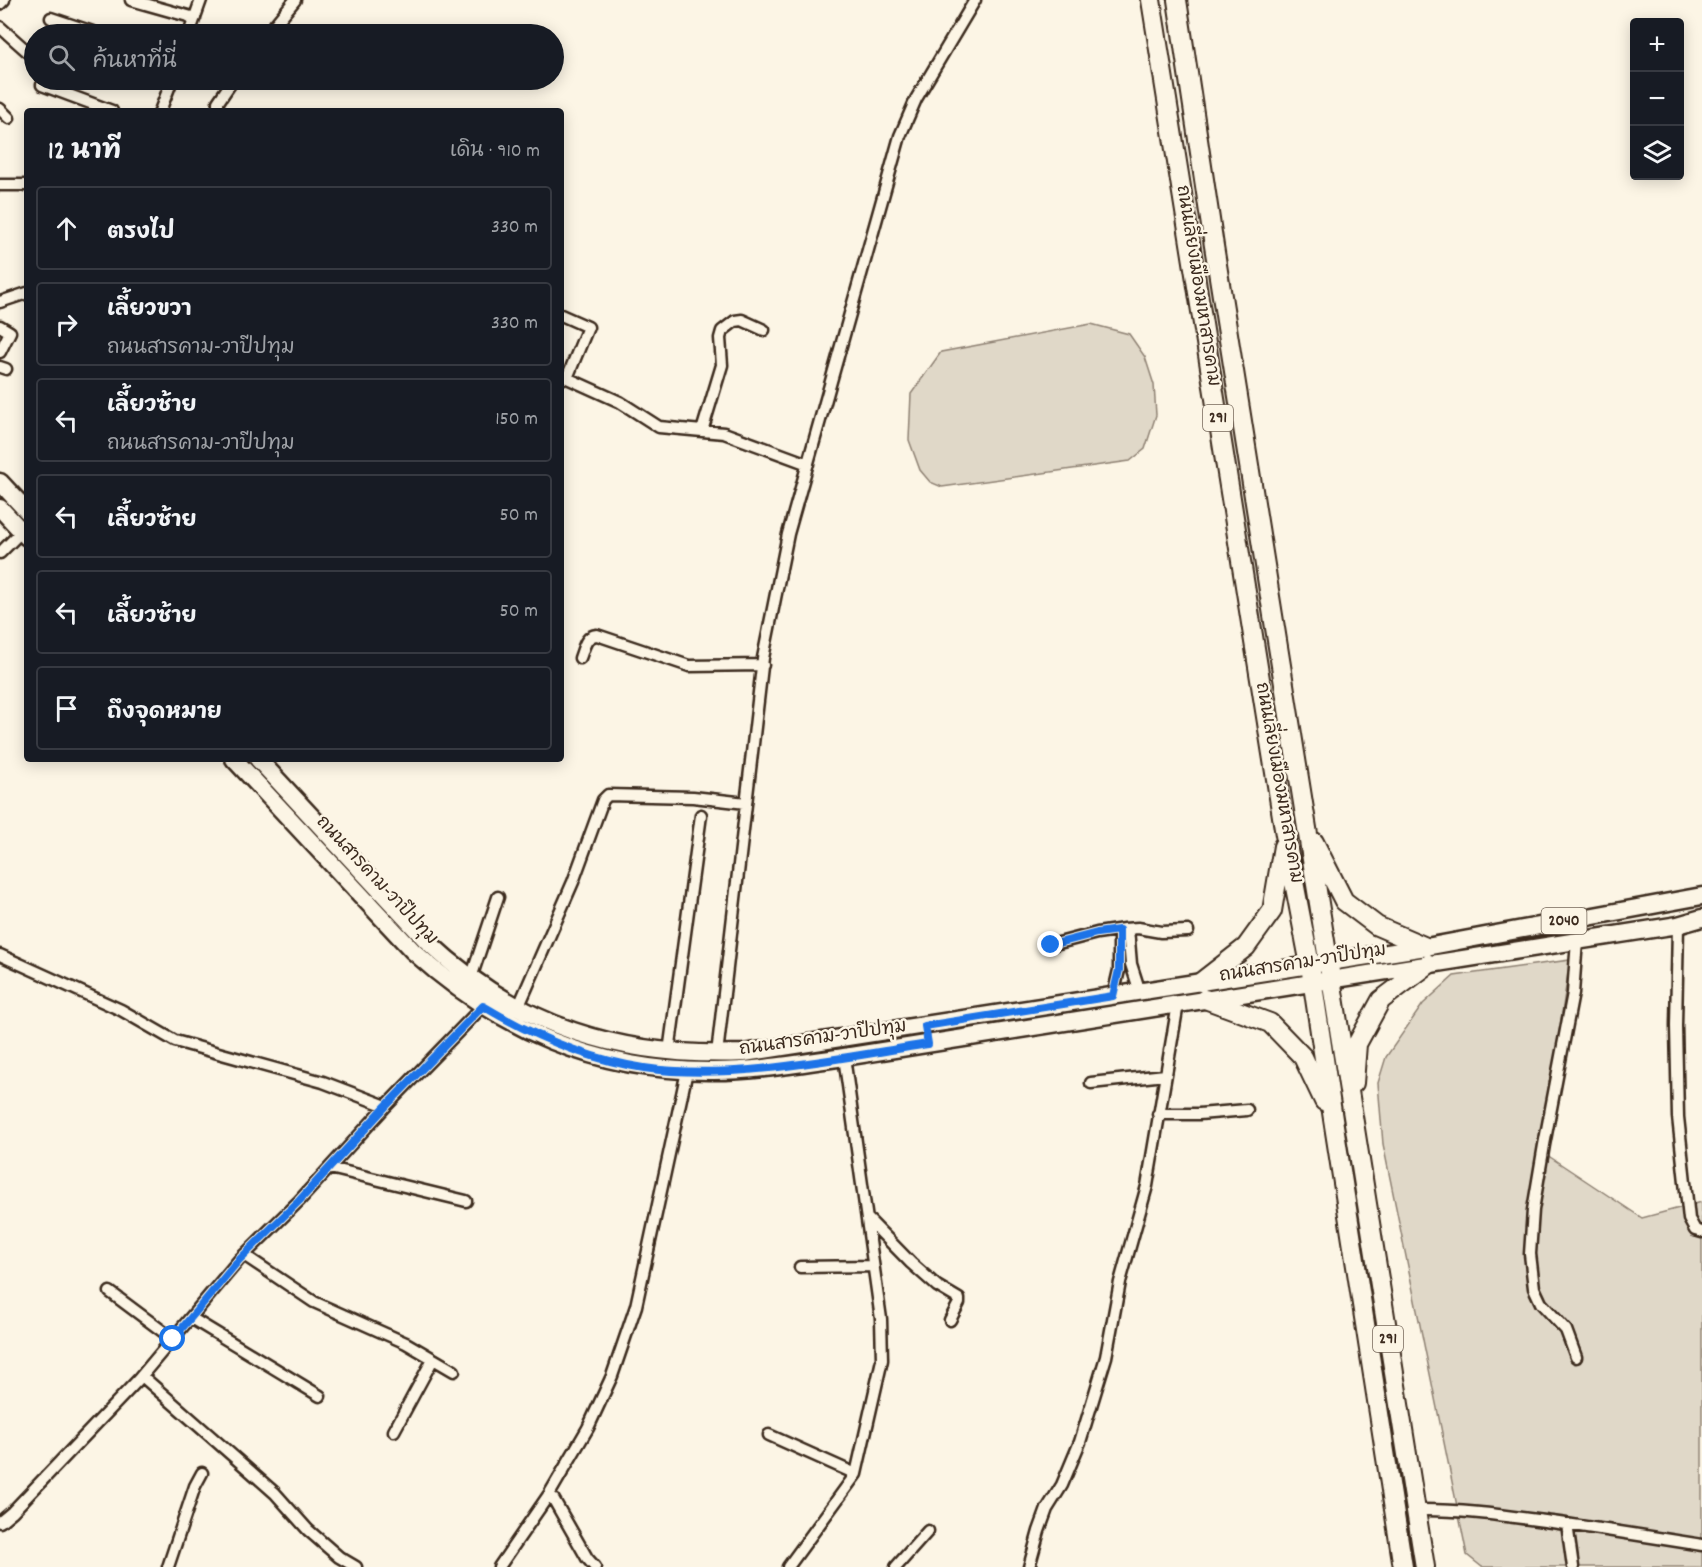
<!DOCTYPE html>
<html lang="th">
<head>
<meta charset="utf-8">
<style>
	body { margin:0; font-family:Dekko,"Playpen Sans Thai",sans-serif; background:#242831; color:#f1f3f6 }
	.controls { position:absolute; right:18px; top:18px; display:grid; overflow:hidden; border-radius:6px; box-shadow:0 3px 15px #0003 }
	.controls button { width:54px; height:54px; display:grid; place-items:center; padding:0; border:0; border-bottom:2px solid #363941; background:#171b24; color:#f1f3f6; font:30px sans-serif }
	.stop { position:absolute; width:18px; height:18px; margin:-14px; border:4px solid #1a73e8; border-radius:50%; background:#fff }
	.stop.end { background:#1a73e8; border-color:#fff; box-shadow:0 2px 6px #0008 }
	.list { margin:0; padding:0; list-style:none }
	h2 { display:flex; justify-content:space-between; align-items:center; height:78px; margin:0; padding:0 24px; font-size:26px }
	h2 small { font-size:20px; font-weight:400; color:#9ea1a6 }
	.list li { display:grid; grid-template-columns:39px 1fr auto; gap:18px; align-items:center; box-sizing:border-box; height:84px; margin:0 12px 12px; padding:0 12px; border:2px solid #363941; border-radius:6px }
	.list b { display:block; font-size:22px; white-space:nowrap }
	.list p { margin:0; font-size:20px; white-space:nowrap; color:#9ea1a6 }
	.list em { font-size:20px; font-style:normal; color:#9ea1a6 }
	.icon { flex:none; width:33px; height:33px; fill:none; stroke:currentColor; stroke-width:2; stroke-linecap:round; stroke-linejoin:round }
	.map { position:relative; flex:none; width:1702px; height:1567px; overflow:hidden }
	.search { position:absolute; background:#171b24; box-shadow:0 3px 15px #0003; left:24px; top:24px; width:540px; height:66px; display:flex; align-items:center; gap:15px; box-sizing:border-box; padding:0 21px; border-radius:33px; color:#9ea1a6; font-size:22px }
	.panel { position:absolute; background:#171b24; box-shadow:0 3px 15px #0003; left:24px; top:108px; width:540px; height:654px; border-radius:6px }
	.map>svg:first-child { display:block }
	.green { fill:#e0d8c8; stroke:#8e8173; stroke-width:1.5 }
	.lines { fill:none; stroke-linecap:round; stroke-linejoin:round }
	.street-casing { stroke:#3b2a1e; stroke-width:15 }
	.primary-casing { stroke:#3b2a1e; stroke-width:21 }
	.highway-casing { stroke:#3b2a1e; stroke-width:22 }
	.street { stroke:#fcf5e5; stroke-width:10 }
	.primary { stroke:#fcf5e5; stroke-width:16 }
	.highway { stroke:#fcf5e5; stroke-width:18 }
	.route { stroke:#1a73e8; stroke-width:8 }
	.labels { text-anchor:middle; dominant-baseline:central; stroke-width:5; stroke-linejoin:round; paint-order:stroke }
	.shield { fill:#fcf5e5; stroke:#75675a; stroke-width:1.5 }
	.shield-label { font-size:16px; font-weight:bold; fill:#3b2a1e }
	.street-label { font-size:18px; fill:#3b2a1e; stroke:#fcf5e5 }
</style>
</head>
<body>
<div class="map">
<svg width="1702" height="1567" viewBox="0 0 1702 1567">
	<rect width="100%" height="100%" fill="#fcf5e5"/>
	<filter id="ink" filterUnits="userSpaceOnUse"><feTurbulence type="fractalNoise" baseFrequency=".0167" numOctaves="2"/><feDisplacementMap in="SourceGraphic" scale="12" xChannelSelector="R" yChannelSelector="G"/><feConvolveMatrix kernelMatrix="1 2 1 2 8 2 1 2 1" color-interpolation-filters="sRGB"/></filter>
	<g filter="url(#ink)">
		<path class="green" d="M1091,324l38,10 16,23 9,28 2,30 -11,34 -15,12 -188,26 -12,-5 -10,-12 -11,-30 2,-46 30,-42z
			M1570,960l-29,191 101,67 60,-16v365h-220l-15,-12 -84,-411 -5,-61 8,-26 37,-53 31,-28z"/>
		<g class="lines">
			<g class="street-casing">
				<path id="street" d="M131,0l64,18
					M0,4l4,-4
					M51,18l48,16
					M0,27l28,25
					M189,34l12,-34
					M267,34l28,-34
					M42,85l70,26
					M0,109l9,9
					M160,111l12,-31
					M218,111v-9l15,-22
					M0,185h27
					M0,302l27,-9
					M561,315l27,12 -21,51 53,24 39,25 65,6 84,31
					M0,326l10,6 -10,20
					M0,367l6,2
					M702,431l20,-66 -2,-27 2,-7 13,-10 7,-1 22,10
					M0,553l22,-22
					M580,658c4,-10 5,-22 17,-23l92,31 74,-1
					M1678,925l-2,101 2,91 11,102 6,11 7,2
					M1128,929l3,35 9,28
					M1051,945l46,-12 27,-4 14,-1 23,4 27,-1
					M0,955l121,55 54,31 148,41 63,24
					M471,978l27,-81
					M1113,996l6,-26v-40
					M518,1008l55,-126 30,-82 5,-5 85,2 53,6
					M669,1052l32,-237
					M717,1054l46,-396 25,-124 112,-398 16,-37 59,-99
					M1091,1083l74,-8
					M1158,1114h41l48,-4
					M330,1168l136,33
					M868,1219l43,44 26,23 22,13v4l-9,17
					M244,1255l70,47 92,41 48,28
					M800,1267l73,-1
					M110,1292l63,47
					M191,1318l129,78
					M1576,1357l-10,-27 -25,-27 -7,-15 -4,-34 3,-44 11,-65 29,-152 4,-52
					M142,1376l133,117 33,37 31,27 17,10
					M394,1431l39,-72
					M769,1435l87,39
					M550,1493l37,65 8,9
					M1415,1510c46,-1 92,6 137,12 50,7 100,15 150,23
					M0,1522l12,-10 126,-132 101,-120 60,-59 87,-95 97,-100
					M1567,1524l6,43
					M168,1567l27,-81 7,-13
					M499,1567l51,-74 38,-65 24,-52 24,-70 51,-235
					M788,1567l68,-93 26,-114 -1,-41 -37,-262
					M896,1567l32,-36
					M1029,1567l10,-36 8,-22 15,-24 18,-43 26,-85 14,-75 27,-96 31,-182"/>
			</g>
			<g class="primary-casing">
				<path id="primary" d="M0,482l27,29
					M0,508l27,29
					M234,759l179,192c86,78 183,121 300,120 44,0 88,-8 131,-14l834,-132 24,-7
					M258,759l169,182c91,86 194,117 317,112l682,-106 276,-51"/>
			</g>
			<g class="highway-casing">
				<path id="highway" d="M1151,0l134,835 25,130 23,154 70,448
					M1177,0l37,246 211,1321
					M1314,842l30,59 33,25 49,21
					M1201,982l45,-35 26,-36 11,-65
					M1205,999l65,24 33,34 21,44
					M1354,1083l3,-39 24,-44 48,-36"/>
			</g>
			<use href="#street" class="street"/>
			<use href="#primary" class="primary"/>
			<use href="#highway" class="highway"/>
		</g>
	</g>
	<g class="lines" filter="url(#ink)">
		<path class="route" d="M173,1339l66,-79 60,-59 87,-95 97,-100c50,30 103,53 161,62 89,13 195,-10 284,-24l-3,-18 188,-30 6,-26v-40l-22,3 -46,12"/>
	</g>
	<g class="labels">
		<g class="shield">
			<rect x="1203" y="405" width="30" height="26" rx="4.5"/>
			<rect x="1541.5" y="908" width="45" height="26" rx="4.5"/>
			<rect x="1373" y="1326" width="30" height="26" rx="4.5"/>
		</g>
		<g class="shield-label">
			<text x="1218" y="418">291</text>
			<text x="1564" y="921">2040</text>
			<text x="1388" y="1339">291</text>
		</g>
		<g class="street-label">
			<text transform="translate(1197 286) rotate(81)">ถนนเลี่ยงเมืองมหาสารคาม</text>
			<text transform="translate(1278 783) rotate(80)">ถนนเลี่ยงเมืองมหาสารคาม</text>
			<text transform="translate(376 881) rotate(47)">ถนนสารคาม-วาปีปทุม</text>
			<text transform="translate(1303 964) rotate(-9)">ถนนสารคาม-วาปีปทุม</text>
			<text transform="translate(823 1039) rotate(-8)">ถนนสารคาม-วาปีปทุม</text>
		</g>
	</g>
</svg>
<div class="controls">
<button>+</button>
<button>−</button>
<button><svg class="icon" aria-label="layers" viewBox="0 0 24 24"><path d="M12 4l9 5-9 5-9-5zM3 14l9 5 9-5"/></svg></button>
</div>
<div class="stop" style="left:173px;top:1339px"></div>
<div class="stop end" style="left:1051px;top:945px"></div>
<div class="search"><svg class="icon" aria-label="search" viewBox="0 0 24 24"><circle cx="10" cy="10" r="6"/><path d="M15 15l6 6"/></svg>ค้นหาที่นี่</div>
<section class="panel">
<h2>12 นาที<small>เดิน · 910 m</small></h2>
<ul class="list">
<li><svg class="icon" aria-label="ahead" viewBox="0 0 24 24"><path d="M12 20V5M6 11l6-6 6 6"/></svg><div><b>ตรงไป</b></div><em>330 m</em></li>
<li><svg class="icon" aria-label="right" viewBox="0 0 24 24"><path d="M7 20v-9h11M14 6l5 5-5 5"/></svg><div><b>เลี้ยวขวา</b><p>ถนนสารคาม-วาปีปทุม</p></div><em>330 m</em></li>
<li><svg class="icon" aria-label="left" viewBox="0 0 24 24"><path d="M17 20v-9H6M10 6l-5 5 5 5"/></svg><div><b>เลี้ยวซ้าย</b><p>ถนนสารคาม-วาปีปทุม</p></div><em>150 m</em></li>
<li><svg class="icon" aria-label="left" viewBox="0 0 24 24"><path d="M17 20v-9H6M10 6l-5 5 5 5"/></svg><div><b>เลี้ยวซ้าย</b></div><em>50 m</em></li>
<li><svg class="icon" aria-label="left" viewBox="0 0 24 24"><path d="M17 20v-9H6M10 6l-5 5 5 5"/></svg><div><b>เลี้ยวซ้าย</b></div><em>50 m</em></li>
<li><svg class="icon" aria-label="arrive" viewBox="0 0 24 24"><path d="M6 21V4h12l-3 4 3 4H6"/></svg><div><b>ถึงจุดหมาย</b></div></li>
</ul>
</section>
</div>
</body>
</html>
